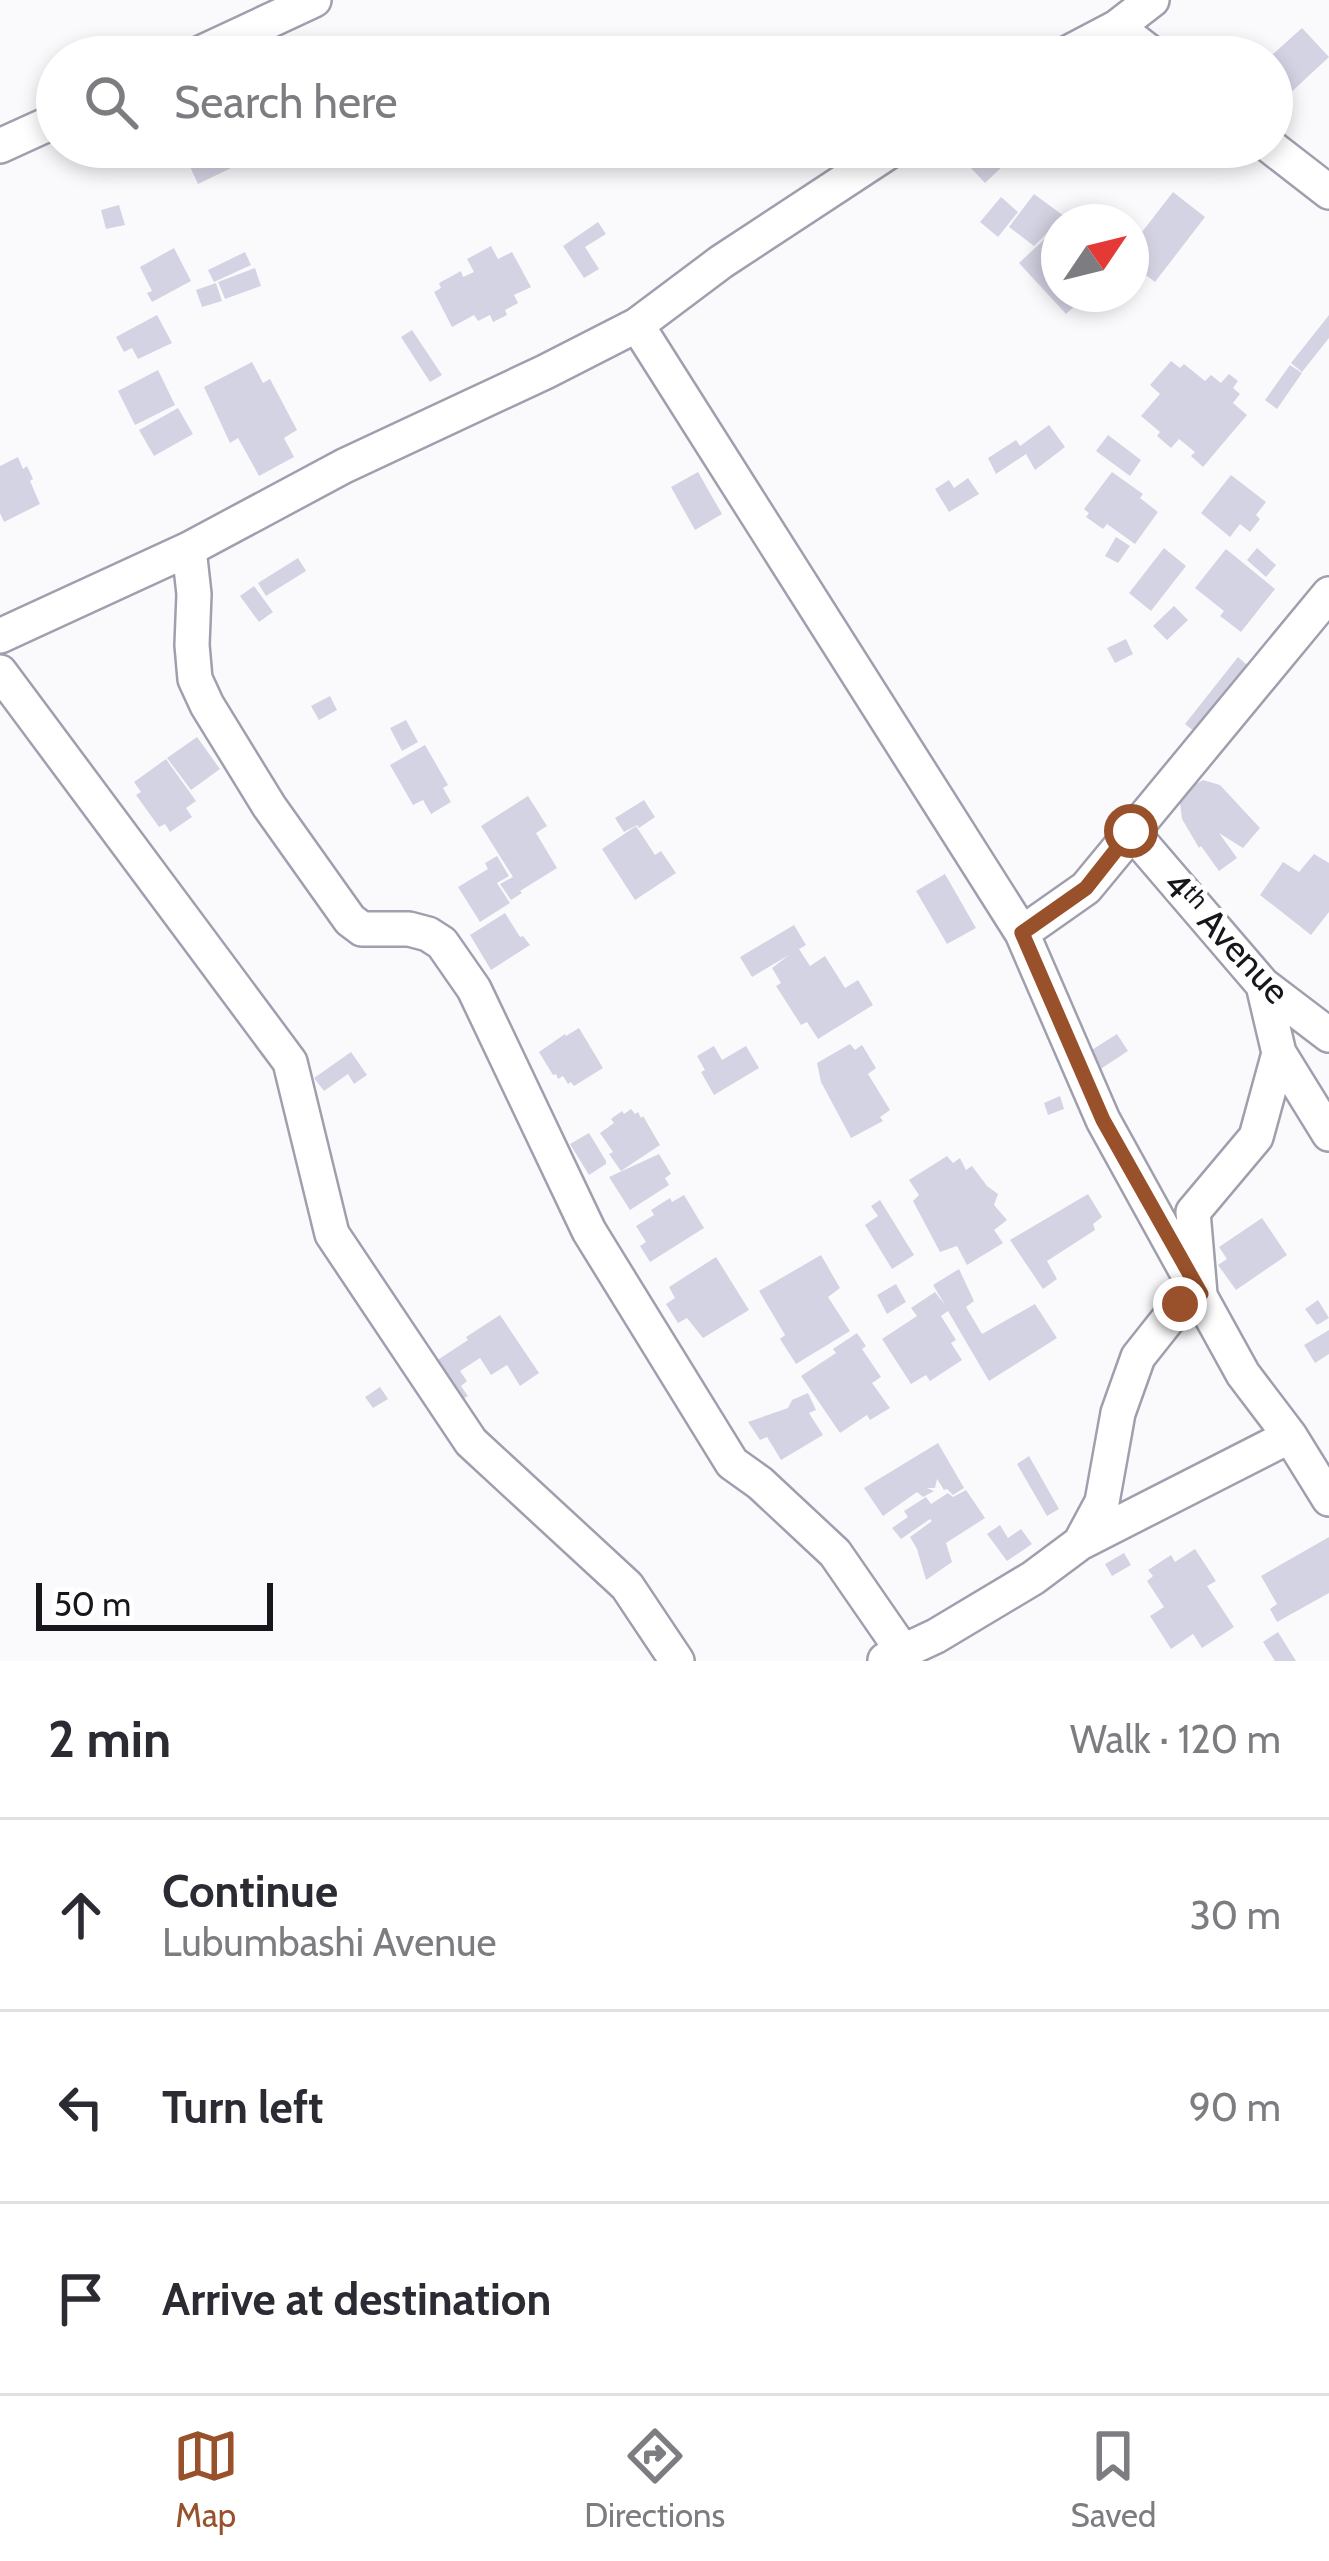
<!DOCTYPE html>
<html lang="en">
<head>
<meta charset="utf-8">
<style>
	body { margin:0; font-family:Cabin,sans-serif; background:#f7f7f7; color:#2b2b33 }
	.compass { position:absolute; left:1041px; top:204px; width:108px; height:108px; border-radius:50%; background:#fff; box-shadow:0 6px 18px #0003; rotate:55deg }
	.scale { position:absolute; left:36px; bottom:30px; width:237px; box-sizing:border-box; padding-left:12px; border:6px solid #16161b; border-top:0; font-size:33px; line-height:42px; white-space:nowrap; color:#16161b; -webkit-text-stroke:9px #fff; paint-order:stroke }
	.stop { position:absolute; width:36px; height:36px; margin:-27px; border:9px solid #98512a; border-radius:50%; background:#fff }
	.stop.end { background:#98512a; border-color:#fff; box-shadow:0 3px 12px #0008 }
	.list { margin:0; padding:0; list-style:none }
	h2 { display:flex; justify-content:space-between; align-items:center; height:156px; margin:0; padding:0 48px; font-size:51px }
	h2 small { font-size:39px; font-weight:400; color:#7c7c81 }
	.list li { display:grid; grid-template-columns:78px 1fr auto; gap:36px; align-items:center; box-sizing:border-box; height:192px; padding:0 48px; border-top:3px solid #e1e1e2 }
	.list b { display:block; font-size:45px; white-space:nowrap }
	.list p { margin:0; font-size:39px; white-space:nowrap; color:#7c7c81 }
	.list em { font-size:39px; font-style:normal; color:#7c7c81 }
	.icon { flex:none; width:66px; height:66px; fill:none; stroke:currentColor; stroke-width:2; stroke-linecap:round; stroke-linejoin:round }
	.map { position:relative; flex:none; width:1329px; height:1661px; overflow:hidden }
	.search { position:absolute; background:#fff; box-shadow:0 6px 18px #0003; left:36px; right:36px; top:36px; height:132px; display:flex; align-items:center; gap:30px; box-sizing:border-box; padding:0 42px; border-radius:66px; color:#7c7c81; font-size:45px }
	.sheet { height:732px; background:#fff }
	nav { display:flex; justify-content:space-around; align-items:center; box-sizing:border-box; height:168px; border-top:3px solid #e1e1e2; background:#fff; font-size:33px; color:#7c7c81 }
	nav a { display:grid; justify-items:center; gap:6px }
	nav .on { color:#98512a }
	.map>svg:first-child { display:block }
	.building { fill:#d4d3e3 }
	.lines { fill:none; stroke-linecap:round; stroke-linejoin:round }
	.street-casing { stroke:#9f9fae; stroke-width:38 }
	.street { stroke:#fff; stroke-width:33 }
	.route { stroke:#98512a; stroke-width:15 }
	.labels { text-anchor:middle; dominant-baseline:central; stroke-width:9; stroke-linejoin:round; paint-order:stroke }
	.street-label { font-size:36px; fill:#16161b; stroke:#fff }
</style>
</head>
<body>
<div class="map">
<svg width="1329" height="1661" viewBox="0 0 1329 1661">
	<rect width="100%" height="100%" fill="#fafafd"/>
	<path class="building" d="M1302,28l27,29 -57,53v-55z
		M208,147h41l5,10 -56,27 -12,-26z
		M985,147h3l17,17 -20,19 -18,-19z
		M1173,192l32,25 -50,65 -24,-18v-27l4,4z
		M1034,194l38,28h-13v72h28l-21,20 -47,-51 32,-30 -2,-2 -15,15 -25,-19z
		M1001,197l17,15 -20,25 -18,-15z
		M119,205l6,20 -19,4 -5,-19z
		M598,222l8,12 -21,13 14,22 -15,9 -21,-32z
		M491,246l7,13 14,-7 19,35 -17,8 4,8 -13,7 2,5 -14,7 -3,-7 -12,6 -4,-6 -22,12 -18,-35 7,-4 -2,-5 22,-12 2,6 11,-5 -7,-13z
		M174,248l17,33 -39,21 -5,-9 5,-2 -12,-24z
		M245,252l6,13 -37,17 -6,-12z
		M255,268l6,18 -36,13 -7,-17z
		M216,283l6,18 -20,6 -6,-17z
		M157,315l15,28 -34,16 -6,-11 -8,4 -8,-15z
		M1329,315v23l-27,34 -11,-9z
		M412,330l30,45 -12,7 -29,-45z
		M1171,361l9,7 4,-4 21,17 6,-6 10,8 8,-9 9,7 -5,7 7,6 -7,9 14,12 -44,52 -12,-11 4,-4 -16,-13 -8,9 -14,-12 3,-4 -19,-16 19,-22 -10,-9z
		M252,362l11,21 7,-4 27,51 -13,8 10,19 -35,19 -21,-38 -8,5 -26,-56z
		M1290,365l12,8 -25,36 -12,-9z
		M158,370l17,35 -40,20 -17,-34z
		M178,408l15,26 -39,22 -15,-26z
		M1049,425l16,22 -30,23 -9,-16 -30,20 -8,-16 28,-18 4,6z
		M1108,435l33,25 -11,16 -34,-25z
		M18,457l5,12 4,-3 6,13 -3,2 10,23 -36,18 -4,-9v-47z
		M698,472l24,42 -27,16 -24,-43z
		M1112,472l31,22 -3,4 18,14 -23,32 -28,-20 -4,5 -17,-12 3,-4 -5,-4z
		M1231,475l35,27 -10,13 4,4 -10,13 -10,-8 -10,13 -29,-24z
		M968,478l11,16 -30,18 -14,-23 14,-9 5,8z
		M1116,537l14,9 -12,17 -13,-7z
		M1164,548l22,18 -35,45 -22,-18z
		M1257,548l19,17 -10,12 -19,-17z
		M1226,549l49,40 -34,43 -21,-16 4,-5 -29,-23z
		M298,558l8,13 -40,25 -8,-13z
		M254,586l19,26 -14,10 -19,-26z
		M1174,606l14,14 -21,20 -14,-14z
		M1126,639l7,15 -18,9 -8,-15z
		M1238,657l15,13 -53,66 -15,-12z
		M330,696l7,14 -18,10 -8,-14z
		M406,720l12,22 -16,9 -12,-23z
		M197,737l23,32 -29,21 -24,-32z
		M425,745l23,40 -5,3 8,14 -20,12 -8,-14 -10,5 -23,-40z
		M166,759l30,42 -10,7 6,9 -22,15 -5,-8 -6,3 -23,-32 5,-3 -7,-10z
		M1203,780l17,5 40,43 -17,20 -24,-15 18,25 -18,13 -18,-25 -2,2 -17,-29 -2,-16 7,-14z
		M528,796l19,30 -11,7 21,35 -37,23 2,2 -11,7 -11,-16 13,-7 -32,-51z
		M644,800l11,17 -16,11 -2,-3 -13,7 -9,-14z
		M636,826l19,29 6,-4 15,22 -41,27 -33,-51z
		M1314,854l15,9v49l-18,23 -51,-40 23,-33 16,10z
		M497,856l12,20 -12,7 13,20 -30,19 -22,-35 30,-18 -3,-6z
		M945,874l31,54 -29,16 -31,-53z
		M505,913l15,24 3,-1 7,9 -39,25 -21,-35z
		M794,925l12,20 -7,4 11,17 15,-10 20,32 13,-8 15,25 -55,34 -11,-17 -6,3 -25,-39 5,-3 -9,-15 17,-13 -37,22 -12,-20z
		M579,1028l24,40 -29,18 -3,-4 -3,2 -5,-8 -5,3 -2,-5 -3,1 -14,-23 26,-18 1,2z
		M1117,1034l11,17 -29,19 -12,-17z
		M850,1044l5,6 7,-5 14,23 -8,6 22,36 -10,7 3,4 -32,17 -30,-56 -4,-19z
		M714,1046l8,14 24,-14 13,22 -45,27 -13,-23 4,-2 -8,-14z
		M351,1052l16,23 -13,9 -6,-10 -24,17 -10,-13z
		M1060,1096l4,13 -16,6 -4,-12z
		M631,1109l4,5 3,-2 3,6 2,-2 17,29 -39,26 -12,-17 4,-2 -13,-19 14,-10 -3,-4 11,-8 2,3z
		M589,1133l17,28v3l-17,11 -19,-31z
		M659,1154l12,20 -6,4 4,7 -39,25 -21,-33z
		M947,1156l6,7 7,-5 6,12 6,-4 15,20 11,8 -4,11 13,15 -13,10 9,13 -36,22 -10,-19 -17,6 -27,-51 6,-6 -10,-15z
		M1088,1194l14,23 -9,7 2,6 -48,31 10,18 -14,10 -33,-49z
		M684,1195l20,33 -54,34 -10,-16 6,-4 -10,-16 18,-11 -3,-5 19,-12 2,4z
		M880,1200l34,55 -22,14 -27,-44 13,-9 -7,-10z
		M1262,1218l25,37 -51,35 -18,-25 9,-6 -8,-12z
		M821,1255l19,33 -12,9 22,34 -54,33 -16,-25 5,-4 -26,-44z
		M716,1257l33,53 -46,28 -16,-20 -9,5 -12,-19 9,-6 -6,-11z
		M959,1269l15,32 -8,6 16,27 53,-30 22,34 -68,43 -41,-70 -7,5 15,24 -5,3 11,17 -32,21 -4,-6 -15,9 -29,-45 35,-23 -6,-8 24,-16 10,13 -12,-20z
		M896,1284l10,18 -19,12 -10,-19z
		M1318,1300l11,18 -12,7 -12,-16z
		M500,1315l39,58 -19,13 -13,-21 -16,10 -11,-17 -20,13 7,10 -6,5 7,10 -9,5 -26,-38 35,-23 -2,-3z
		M1329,1330v24l-14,9 -11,-18z
		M857,1333l9,13 -4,3 19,28 -9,6 18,25 -20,12 -3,-5 -27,18 -39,-57 35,-23 -3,-4z
		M380,1387l8,12 -15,9 -8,-11z
		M808,1393l8,17 -7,3 14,22 -42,25 -14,-23 -7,3 -12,-18 40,-14 4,-8z
		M938,1443l26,45 -11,7 -6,-6 -3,1 -7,-11 -2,9h-8l7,3 -11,6 -6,-5 -34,24 -19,-28z
		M1029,1456l30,53 -12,7 -30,-52z
		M966,1490l19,28 -39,25 6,19 -26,18 -9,-31 -7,-12 22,-16 -2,-2 -29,20 -9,-11 16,-11 -4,-6 22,-14 5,7 17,-11 5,4z
		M1000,1525l8,13 13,-9 11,15 -25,17 -20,-27z
		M1329,1537v56l-52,29 -7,-13 7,-5 -16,-28z
		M1195,1549l21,32 -9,5 27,41 -32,21 -9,-14 -22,15 -21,-33 14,-9 -17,-26 6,-5 -5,-6 23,-15 4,7z
		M1124,1553l7,12 -19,11 -7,-12z
		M1278,1632l18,29h-21l-12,-19z"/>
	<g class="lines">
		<g class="street-casing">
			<path id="street" d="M1117,27l39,30
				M192,57l122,-57
				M1060,57l57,-30 35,-27
				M0,146l57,-26
				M1271,147l58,45
				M637,325l385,608 81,187 140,254 47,62 39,63
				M189,549l5,45 -2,51 3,34 12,26 62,101 81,114 12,9h47l19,5 14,9 32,46 115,242 143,232 28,20 75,70 67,97
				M0,636l189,-87 155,-83 201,-94 92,-47 84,-63 175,-115
				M0,672l290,390 42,172 139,208 156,144 50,75
				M1131,831l132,154 66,50
				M1022,933l64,-45 243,-294
				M1263,985l16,68 50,81
				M1080,1543l210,-107
				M885,1660l51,-24 97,-58 47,-35 22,-41 16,-89 20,-56 42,-53 20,-10 -7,-82 63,-75 23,-84"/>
		</g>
		<use href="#street" class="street"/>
	</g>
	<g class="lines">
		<path class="route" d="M1131,831l-45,57 -64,45 81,187 98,174 -21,10"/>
	</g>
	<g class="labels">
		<g class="street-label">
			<text transform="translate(1227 937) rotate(47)">4ᵗʰ Avenue</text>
		</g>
	</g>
</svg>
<svg class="compass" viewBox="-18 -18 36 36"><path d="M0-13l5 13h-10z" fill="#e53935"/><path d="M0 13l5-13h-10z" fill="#7c7c81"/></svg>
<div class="scale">50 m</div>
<div class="stop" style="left:1131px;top:831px"></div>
<div class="stop end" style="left:1180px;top:1304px"></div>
<div class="search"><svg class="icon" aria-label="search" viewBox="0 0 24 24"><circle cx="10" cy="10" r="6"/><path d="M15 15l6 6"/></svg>Search here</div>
</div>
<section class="sheet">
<h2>2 min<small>Walk · 120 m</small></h2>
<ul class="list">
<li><svg class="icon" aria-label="ahead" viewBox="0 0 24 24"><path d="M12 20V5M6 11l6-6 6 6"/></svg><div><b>Continue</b><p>Lubumbashi Avenue</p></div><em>30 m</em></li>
<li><svg class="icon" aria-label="left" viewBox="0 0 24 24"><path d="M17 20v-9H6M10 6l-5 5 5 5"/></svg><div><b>Turn left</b></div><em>90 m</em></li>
<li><svg class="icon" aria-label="arrive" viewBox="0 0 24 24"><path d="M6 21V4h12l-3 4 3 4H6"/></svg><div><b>Arrive at destination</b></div></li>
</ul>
</section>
<nav>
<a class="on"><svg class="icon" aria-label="map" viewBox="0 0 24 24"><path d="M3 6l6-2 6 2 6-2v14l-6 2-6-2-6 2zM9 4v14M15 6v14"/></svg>Map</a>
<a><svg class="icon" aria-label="directions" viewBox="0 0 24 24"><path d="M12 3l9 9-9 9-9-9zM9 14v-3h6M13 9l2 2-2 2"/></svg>Directions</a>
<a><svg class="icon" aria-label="saved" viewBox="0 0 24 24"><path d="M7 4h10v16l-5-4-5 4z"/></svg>Saved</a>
</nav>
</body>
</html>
